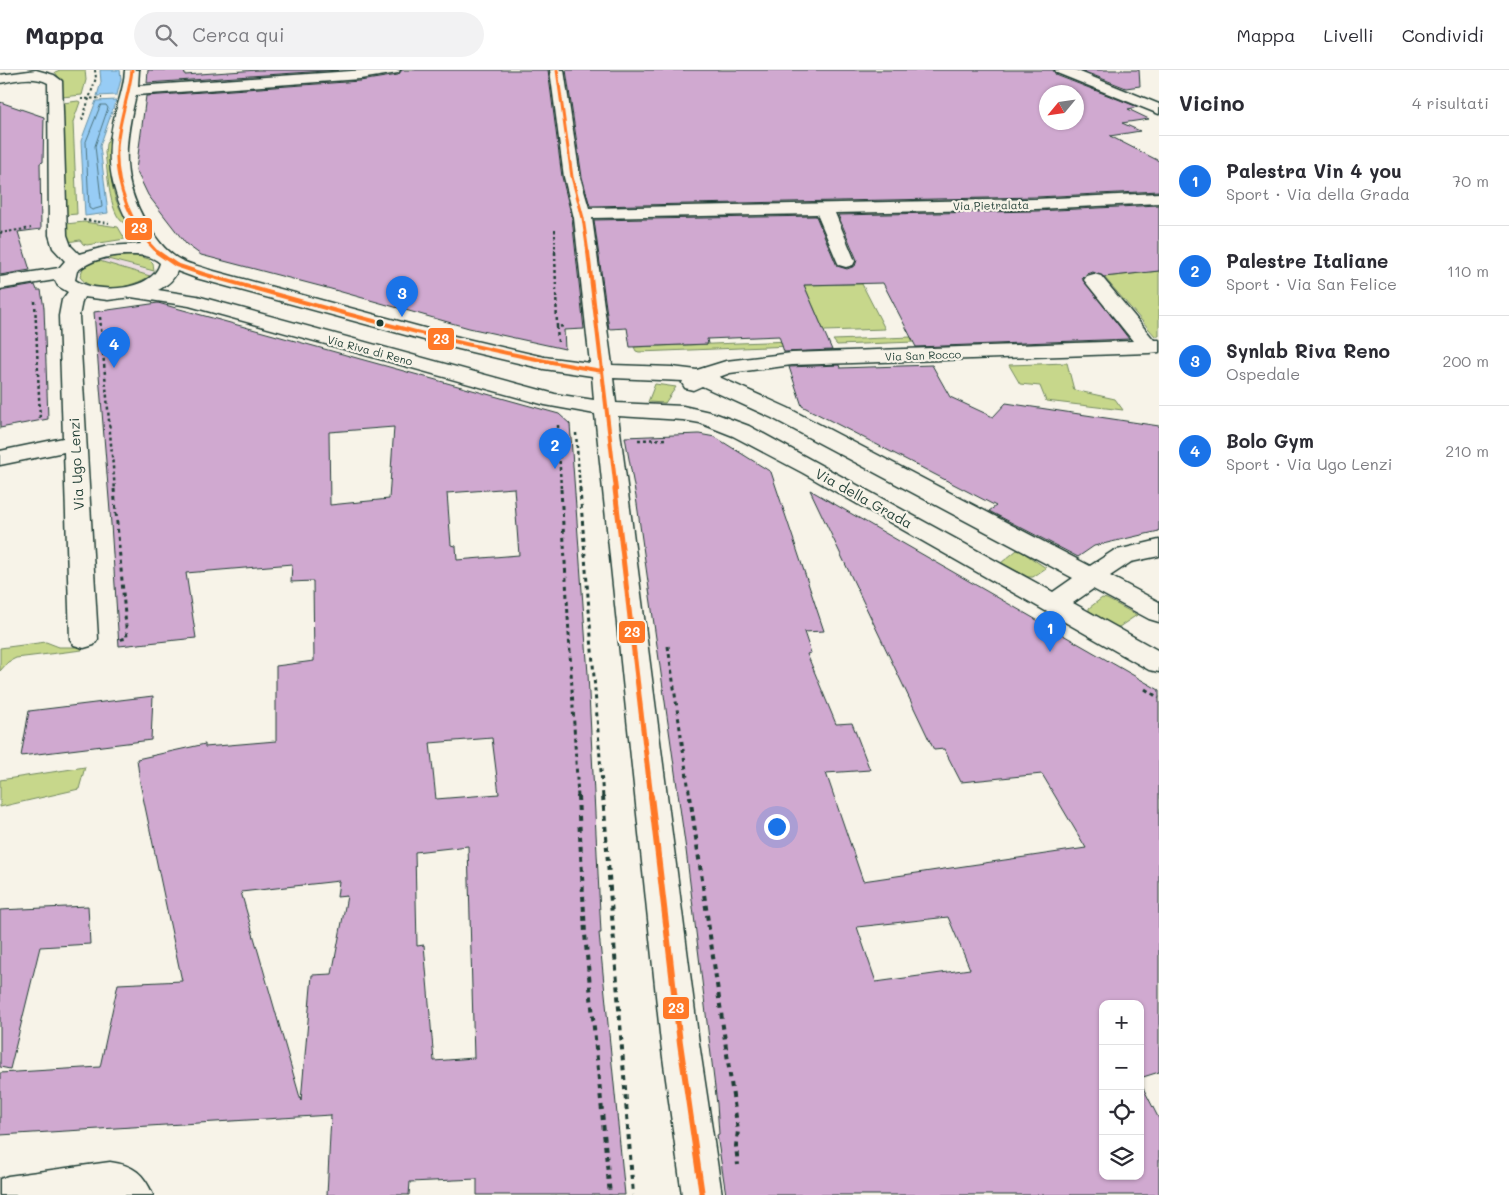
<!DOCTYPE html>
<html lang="it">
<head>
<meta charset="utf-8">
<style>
	body { margin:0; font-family:Mali,sans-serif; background:#f2f2f3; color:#2b2b33 }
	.controls { position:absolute; right:15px; bottom:15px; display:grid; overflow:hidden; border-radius:10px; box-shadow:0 1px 4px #0004 }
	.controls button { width:45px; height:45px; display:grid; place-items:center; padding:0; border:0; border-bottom:1px solid #e1e1e2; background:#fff; color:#2b2b33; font:25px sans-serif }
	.compass { position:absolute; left:1039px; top:15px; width:45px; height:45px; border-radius:50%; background:#fff; box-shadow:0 1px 4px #0004; rotate:241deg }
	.you { position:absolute; left:776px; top:756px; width:18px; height:18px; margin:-12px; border:4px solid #fff; border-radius:50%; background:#1a73e8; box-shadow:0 0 0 8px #1a73e833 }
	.badge { display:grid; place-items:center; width:32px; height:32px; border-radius:50%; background:#1a73e8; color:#fff; font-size:16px; font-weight:700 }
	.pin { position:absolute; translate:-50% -41px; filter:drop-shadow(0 1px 2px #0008) }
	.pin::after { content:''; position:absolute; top:26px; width:18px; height:15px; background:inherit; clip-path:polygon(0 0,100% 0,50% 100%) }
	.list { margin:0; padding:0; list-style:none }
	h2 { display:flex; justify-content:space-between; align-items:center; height:65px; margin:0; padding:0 20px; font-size:21px }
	h2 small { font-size:16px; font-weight:400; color:#7c7c81 }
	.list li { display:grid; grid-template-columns:32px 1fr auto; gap:15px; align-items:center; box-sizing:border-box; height:90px; padding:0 20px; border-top:1px solid #e1e1e2 }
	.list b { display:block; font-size:19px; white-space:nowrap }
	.list p { margin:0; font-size:16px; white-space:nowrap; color:#7c7c81 }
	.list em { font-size:16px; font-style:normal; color:#7c7c81 }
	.icon { flex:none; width:28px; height:28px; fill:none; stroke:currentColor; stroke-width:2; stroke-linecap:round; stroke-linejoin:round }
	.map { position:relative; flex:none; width:1159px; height:1125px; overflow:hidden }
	header { display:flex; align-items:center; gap:30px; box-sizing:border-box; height:70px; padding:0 25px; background:#fff; border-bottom:1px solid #e1e1e2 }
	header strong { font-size:24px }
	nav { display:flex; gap:28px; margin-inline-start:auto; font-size:18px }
	.search { width:350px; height:45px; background:#f2f2f3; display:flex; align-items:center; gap:12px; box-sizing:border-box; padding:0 18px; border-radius:28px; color:#7c7c81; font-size:19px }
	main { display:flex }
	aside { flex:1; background:#fff }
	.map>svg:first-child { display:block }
	.built { fill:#ebdde1 }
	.green { fill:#c7d78b; stroke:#738a60 }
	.water { fill:#97ccf5; stroke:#6793a8 }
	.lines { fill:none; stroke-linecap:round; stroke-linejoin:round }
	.shore { stroke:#4f7681; stroke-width:1 }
	.building { fill:#d0a9d0; stroke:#1f3d34; fill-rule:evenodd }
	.minor-casing { stroke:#1f3d34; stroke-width:3 }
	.path-far3 { stroke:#1f3d34; stroke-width:2; stroke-dasharray:2.5 2.5; stroke-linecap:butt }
	.path-far2 { stroke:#1f3d34; stroke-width:2.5; stroke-dasharray:3 3; stroke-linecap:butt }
	.path-far1 { stroke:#1f3d34; stroke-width:3; stroke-dasharray:4 4; stroke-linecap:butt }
	.path { stroke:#1f3d34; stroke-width:4; stroke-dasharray:5 5; stroke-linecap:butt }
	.minor { fill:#f7f3e8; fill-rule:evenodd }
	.bus-1-far3-casing { stroke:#f7f3e8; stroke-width:5.5 }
	.bus-1-far2-casing { stroke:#f7f3e8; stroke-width:7 }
	.bus-1-far1-casing { stroke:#f7f3e8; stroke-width:9 }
	.bus-1-casing { stroke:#f7f3e8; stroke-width:10 }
	.bus-1-far3 { stroke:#ff7827; stroke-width:3 }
	.bus-1-far2 { stroke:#ff7827; stroke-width:4 }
	.bus-1-far1 { stroke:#ff7827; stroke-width:5 }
	.bus-1 { stroke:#ff7827; stroke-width:6 }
	.bus-dot { fill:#1f3d34; stroke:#f7f3e8; stroke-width:2 }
	.labels { text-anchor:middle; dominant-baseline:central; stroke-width:4.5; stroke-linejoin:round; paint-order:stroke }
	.far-street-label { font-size:11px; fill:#1f3d34; stroke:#f7f3e8 }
	.street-label { font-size:14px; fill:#1f3d34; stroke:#f7f3e8 }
	.line-badge { stroke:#f7f3e8; stroke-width:2 }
	.badge-label { font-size:14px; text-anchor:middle; font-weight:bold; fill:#fff }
</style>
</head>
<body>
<header>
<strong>Mappa</strong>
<div class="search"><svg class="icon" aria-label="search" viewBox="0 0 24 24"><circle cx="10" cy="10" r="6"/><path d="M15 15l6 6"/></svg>Cerca qui</div>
<nav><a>Mappa</a><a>Livelli</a><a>Condividi</a></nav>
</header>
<main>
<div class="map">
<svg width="1159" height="1125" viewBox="0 0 1159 1125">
	<rect width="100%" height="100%" fill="#f7f3e8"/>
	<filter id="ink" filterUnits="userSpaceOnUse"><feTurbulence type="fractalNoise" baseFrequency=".02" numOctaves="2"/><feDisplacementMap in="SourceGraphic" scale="10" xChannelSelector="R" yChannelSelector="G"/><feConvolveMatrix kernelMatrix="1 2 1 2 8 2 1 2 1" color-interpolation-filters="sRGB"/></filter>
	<g filter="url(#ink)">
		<path class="built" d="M104,188l49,14 -3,4 -54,-16z"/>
		<path class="green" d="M60,0h25l1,10 -4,15 -20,2v-15l-7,-10z
			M78,31l2,1 -7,20 4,92 -11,1 -3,-112z
			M112,62c-4,22 -3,46 4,68 3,9 9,17 13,25 -21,-3 -21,-55 -24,-72l1,-9z
			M84,152l34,5 7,12 -38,6 -4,-1 -3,-4 -12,2 -2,-18z
			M134,185l15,4 4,4 1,8 -50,-13z
			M96,190l54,16c-17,11 -56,21 -70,1l3,-9z
			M1159,201v65h-4l-51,-59z
			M862,214l23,45 -61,2 -20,-46z
			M911,267l3,5 -77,3 -4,-5z
			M818,270l-1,5 -178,7 -3,-1 -2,-4z
			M1067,293l7,27 41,9 8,11 -77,-9 -6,-15 -20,-2 -11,-19z
			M655,314l21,3 -11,16 -17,-1z
			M1017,480l4,1 25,17 -13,9h-5l-27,-14z
			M1102,528l5,1 30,16 -18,12h-4l-26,-16v-3z
			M46,572l13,5h21l2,3 -66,8 -8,4 -8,9v-23z
			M85,697l-6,22 -79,18v-27z"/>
		<path class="water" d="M100,0h20l1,9 -4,16 -20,1 4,-14z
			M116,30l-16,46 8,67 -23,3 -4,-75 15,-40z"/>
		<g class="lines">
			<path class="shore" d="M101,35h5l2,3 -13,38 7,61 -10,3 -3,-2 -3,-66z"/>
		</g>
		<path class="building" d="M148,0h36l1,5 73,-5h81l-192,13z
			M402,0h146l14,107 10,41 12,111 -20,1 1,19 -96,-21 -138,-39 -130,-34 -15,-11 -38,-49 -12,-25 10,-74 214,-15 38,-6z
			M566,0h487l3,5 82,32 -10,2 21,10 -27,4 18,8 -30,5 49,25v30l-123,6 -446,9 -8,-29zM1046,22h30v30h-30z
			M1080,0h59l1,16 -14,2z
			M0,32l44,15 -1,45 -3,1 1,66 -23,3 12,38 -30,5z
			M1159,135v66l-55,6 -11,-5 -7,2 -4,4 47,61 -213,8 -33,-64 -79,2 28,65 -48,2 -5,-16 -72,3 1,5 -78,3 -3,-19 -18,1 -15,-109 222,-4 21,50 10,3 8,-3 2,-6 -19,-45 198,-4z
			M35,215l2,5h4l3,18 4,111 -48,9v-137z
			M158,233l401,111 11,10 18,250 13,259h-2l26,262h-148v-16l-67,3 -1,13h-82l4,-80 -331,20v-62l100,-6 18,-83 64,-3 -42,-198 -3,-24 68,-15v3l71,-6v-75l38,-5 -1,-80 -22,1 1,-18 -106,9 10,65 -77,8 -8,-122 -17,-212zM394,357l-5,72 -59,6 -1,-73zM514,418l5,67 -62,5 -1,-14 -5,-1 -4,-52zM492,668l7,56 -63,5 -6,-56zM468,776l6,212 -40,3 -10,-116 -7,1 -2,-94zM339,811l-2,16 10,-1 -15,78 -20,1 -11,126 -60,-209z
			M839,295l1,3 92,-3 18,32 43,20 13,-14 153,23v105l-65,15 -16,11 -89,-46 7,-5 -194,-100 -13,-39z
			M699,364l16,3 56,35 53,159 -20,1 7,21 -4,1 29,70 16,-1 18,47 -44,3 37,108 223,-33 -44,-74 -81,8 -17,-33 -10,1 -124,-260 349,200v382l-19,6v-74h-37v172h37v-94l19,37v76h-433l-9,-60 2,-1 -2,-30 -31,-254 -50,-353 -11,-60zM948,847l22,52 -94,13 -19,-55z
			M153,626l-2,44 -130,16 8,-45z
			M88,836l2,38 -50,3 -30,122 -10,-2v-157z"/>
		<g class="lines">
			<g class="minor-casing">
				<path id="minor" d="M36,0l18,5 8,6 5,154 4,11 8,8 29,-8 33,-2c-25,-38 -38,-76 -28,-121 4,-18 11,-34 12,-53h14l-1,16 228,-16h34l-2,3 -38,6 -224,16c-12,49 -16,85 11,129 9,14 17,26 30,34 9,6 23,8 33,12l240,65 94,22 46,6 -16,-145 -10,-41 -14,-107h14l16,107 9,31 447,-9 123,-6v10l-123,6 -201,4 20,48 -2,4 -7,2 -7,-2 -2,-4 -20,-47 -225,4 20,147 60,2 25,3 29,-9 66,-8 341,-12 -49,-61 3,-4 7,-2 7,2 53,64h5v12l-10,1 -357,12 -62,8 -11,4 69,31 302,158 23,-15 46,-11v16l-28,6 -21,14 49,26v20l-10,-3 -56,-30 -20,14 86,48v21l-10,-2 -346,-197 -70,-37 -33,-13 -17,-3 -65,-4 81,627 23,152h-40l-21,-152 -66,-629 -50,-9 -356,-99 -58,-9 -23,3 -24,-3 -2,4 -3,15 19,323 -4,6 -10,3 -10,-3 -4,-6 -6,-187 -64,13v-14l63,-13 -4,-122 3,-16 6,-8 -10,-6 -3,-6 -55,9v-12l59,-9 6,-7 -12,-13 -4,-13 -1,-152c-14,-8 -33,-3 -48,0v-8zM125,185c13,0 25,-1 35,8 -7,29 -64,31 -85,17l2,-9c14,-11 30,-15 48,-16zM177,201l19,7 250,68 98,23 48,7 2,24 -39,-6 -358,-98 -39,-6c8,-4 16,-10 19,-19zM613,308l70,3 -1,2 3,5 8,2 9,-4 70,32 301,160 -20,14 -304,-166 -35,-13 -31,-7 -67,-3z
					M1055,0h20l84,34v10l-102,-41z
					M110,1092c24,3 34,12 43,33h-153v-16l8,-3z"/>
			</g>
			<path class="path-far3" d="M81,29l21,-1
				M82,50l14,-42 -1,-8
				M83,150l26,3
				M555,160v23
				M0,163l31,-5"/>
			<path class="path-far2" d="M555,182l2,75
				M35,231l5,119
				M100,247l15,173
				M558,272l-1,-15 7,-1
				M558,355l3,65
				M576,363l4,57
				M638,370l29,-1
				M560,375h11"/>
			<path class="path-far1" d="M114,419l13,149 -9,2
				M561,419l17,309
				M580,419l23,309
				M668,576l22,152
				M1145,619l14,9"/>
			<path class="path" d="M578,726l7,138 25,261
				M603,726l30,399
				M690,726l48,335 -2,15 2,19"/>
			<use href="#minor" class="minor"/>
			<g class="bus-1-far3-casing">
				<path id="bus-1-far3" d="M132,0c-3,27 -14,52 -15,79 -2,37 15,79 41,104
					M557,0l15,107 11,41 5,35"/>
			</g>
			<g class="bus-1-far2-casing">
				<path id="bus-1-far2" d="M157,182l19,13 27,9c132,37 263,75 399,97
					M588,182l28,238"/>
			</g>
			<g class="bus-1-far1-casing">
				<path id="bus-1-far1" d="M615,419l36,309"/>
			</g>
			<g class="bus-1-casing">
				<path id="bus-1" d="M651,726l29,247 22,152"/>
			</g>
			<use href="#bus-1-far3" class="bus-1-far3"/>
			<use href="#bus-1-far2" class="bus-1-far2"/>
			<use href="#bus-1-far1" class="bus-1-far1"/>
			<use href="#bus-1" class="bus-1"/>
		</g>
	</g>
	<circle class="bus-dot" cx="380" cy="253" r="4.5"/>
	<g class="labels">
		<g class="far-street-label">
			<text transform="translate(991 135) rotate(-1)">Via Pietralata</text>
			<text transform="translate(370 280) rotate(15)">Via Riva di Reno</text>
			<text transform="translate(923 285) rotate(-2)">Via San Rocco</text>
		</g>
		<g class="street-label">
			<text transform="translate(76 394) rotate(-93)">Via Ugo Lenzi</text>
			<text transform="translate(864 428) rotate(29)">Via della Grada</text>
		</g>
	</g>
	<g class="line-badge">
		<rect x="124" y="147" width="29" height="24" rx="5" fill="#ff7827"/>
		<rect x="427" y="257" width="28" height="24" rx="5" fill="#ff7827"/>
		<rect x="618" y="550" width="28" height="24" rx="5" fill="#ff7827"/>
		<rect x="662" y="926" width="28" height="24" rx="5" fill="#ff7827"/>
	</g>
	<g class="badge-label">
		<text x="139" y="163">23</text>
		<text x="441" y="274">23</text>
		<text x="632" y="567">23</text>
		<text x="676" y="943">23</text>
	</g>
</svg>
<div class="controls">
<button>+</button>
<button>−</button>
<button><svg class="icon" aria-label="locate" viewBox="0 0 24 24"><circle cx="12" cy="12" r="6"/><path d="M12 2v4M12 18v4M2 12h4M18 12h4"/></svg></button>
<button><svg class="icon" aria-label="layers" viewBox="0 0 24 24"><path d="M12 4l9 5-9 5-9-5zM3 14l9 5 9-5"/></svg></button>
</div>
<svg class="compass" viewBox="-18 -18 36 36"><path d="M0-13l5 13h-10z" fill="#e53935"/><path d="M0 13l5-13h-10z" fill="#7c7c81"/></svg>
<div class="you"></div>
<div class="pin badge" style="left:1050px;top:582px">1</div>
<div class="pin badge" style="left:555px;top:399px">2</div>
<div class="pin badge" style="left:402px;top:247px">3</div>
<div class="pin badge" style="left:114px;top:298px">4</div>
</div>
<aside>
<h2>Vicino<small>4 risultati</small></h2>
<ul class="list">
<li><span class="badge">1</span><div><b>Palestra Vin 4 you</b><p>Sport · Via della Grada</p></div><em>70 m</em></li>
<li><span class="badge">2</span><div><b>Palestre Italiane</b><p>Sport · Via San Felice</p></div><em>110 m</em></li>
<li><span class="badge">3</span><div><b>Synlab Riva Reno</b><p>Ospedale</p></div><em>200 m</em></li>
<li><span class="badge">4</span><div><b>Bolo Gym</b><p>Sport · Via Ugo Lenzi</p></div><em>210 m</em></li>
</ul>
</aside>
</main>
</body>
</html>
